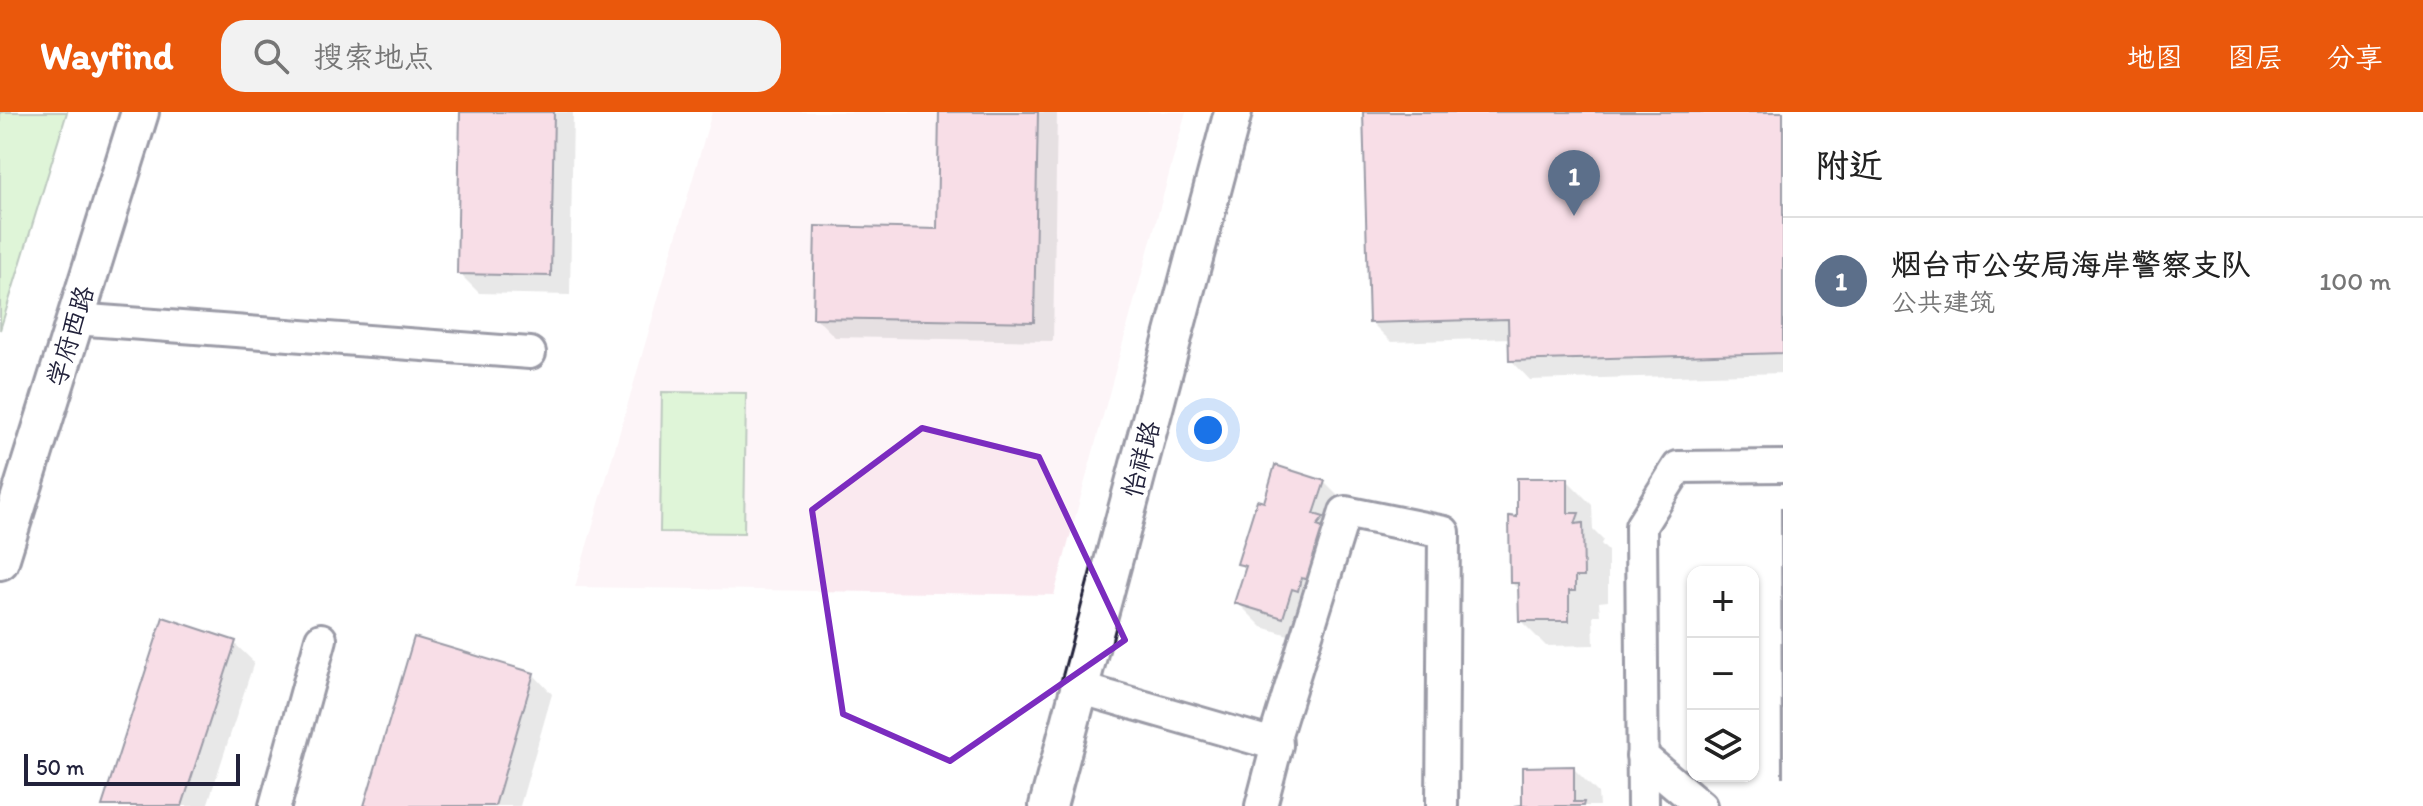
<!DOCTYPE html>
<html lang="zh">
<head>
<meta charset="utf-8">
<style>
	body { margin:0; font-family:Itim,"LXGW WenKai TC",sans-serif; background:#f2f2f2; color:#222 }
	.controls { position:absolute; right:24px; bottom:24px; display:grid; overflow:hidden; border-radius:16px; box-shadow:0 2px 6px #0004 }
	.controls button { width:72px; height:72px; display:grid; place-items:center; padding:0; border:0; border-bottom:2px solid #e0e0e0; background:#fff; color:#222; font:40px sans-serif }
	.scale { position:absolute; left:24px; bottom:20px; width:216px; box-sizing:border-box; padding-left:8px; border:4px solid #22223b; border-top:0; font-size:22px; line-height:28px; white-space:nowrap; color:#22223b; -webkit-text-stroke:6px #fff; paint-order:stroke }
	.you { position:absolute; left:1208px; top:318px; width:28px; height:28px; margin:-20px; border:6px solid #fff; border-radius:50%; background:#1a73e8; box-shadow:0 0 0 12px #1a73e833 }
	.badge { display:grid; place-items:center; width:52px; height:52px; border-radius:50%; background:#ea580c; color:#fff; font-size:26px; font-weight:700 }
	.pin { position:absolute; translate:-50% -66px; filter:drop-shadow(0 2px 4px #0008) }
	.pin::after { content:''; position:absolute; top:42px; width:28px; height:24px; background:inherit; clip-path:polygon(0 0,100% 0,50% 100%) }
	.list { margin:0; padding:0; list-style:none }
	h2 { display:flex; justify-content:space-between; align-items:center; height:104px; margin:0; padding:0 32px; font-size:34px }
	h2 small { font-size:26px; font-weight:400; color:#767676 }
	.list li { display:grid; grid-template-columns:52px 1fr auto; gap:24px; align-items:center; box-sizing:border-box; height:128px; padding:0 32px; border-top:2px solid #e0e0e0 }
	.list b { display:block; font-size:30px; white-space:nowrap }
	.list p { margin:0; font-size:26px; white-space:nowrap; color:#767676 }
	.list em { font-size:26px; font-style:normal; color:#767676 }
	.icon { flex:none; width:44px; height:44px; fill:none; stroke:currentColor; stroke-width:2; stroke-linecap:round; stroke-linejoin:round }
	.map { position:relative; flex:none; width:1783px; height:694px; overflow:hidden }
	header { display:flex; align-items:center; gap:48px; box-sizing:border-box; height:112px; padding:0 40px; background:#ea580c; color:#fff }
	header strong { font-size:38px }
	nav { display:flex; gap:44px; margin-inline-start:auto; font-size:28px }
	.search { width:560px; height:72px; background:#f2f2f2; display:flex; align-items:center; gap:20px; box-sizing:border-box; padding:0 28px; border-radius:24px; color:#767676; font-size:30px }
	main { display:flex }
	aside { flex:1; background:#fff }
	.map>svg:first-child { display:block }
	.built { fill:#fae9ef }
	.green { fill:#b8e9a8; stroke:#6d8672; stroke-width:2 }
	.shadow { fill:#0003 }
	.building { fill:#efb7cb; stroke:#22223b; stroke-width:2 }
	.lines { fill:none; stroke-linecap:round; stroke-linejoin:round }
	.minor-casing { stroke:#22223b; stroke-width:36 }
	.tertiary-casing { stroke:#22223b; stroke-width:42 }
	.minor { stroke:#fff; stroke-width:30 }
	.tertiary { stroke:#fff; stroke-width:36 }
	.marked { fill:none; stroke:#7b2cbf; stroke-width:6; stroke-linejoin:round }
	.labels { text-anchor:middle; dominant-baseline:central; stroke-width:8; stroke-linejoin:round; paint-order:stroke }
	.street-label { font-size:26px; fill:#22223b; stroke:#fff }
</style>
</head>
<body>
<header>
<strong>Wayfind</strong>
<div class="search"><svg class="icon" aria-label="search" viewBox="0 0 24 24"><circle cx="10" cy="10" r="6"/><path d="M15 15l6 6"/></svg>搜索地点</div>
<nav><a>地图</a><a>图层</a><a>分享</a></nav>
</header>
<main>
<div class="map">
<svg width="1783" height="694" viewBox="0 0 1783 694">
	<rect width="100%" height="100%" fill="#fff"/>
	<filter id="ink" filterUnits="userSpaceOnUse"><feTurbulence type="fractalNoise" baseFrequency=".0125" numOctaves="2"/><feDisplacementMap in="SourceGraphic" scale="16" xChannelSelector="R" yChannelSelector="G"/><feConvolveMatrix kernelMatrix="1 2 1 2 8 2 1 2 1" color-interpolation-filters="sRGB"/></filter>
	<g filter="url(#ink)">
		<path class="built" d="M712,0h474l-132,483 -479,-8z"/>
		<path class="green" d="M0,0h67l-67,218z
			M662,280l84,1 -2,140 -84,-1z"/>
		<path class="shadow" d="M462,0h111l-3,183 -91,-2 -20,-20z
			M941,0h116l-4,229 -218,-4 -20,-20 124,-86z
			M1365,0h418v261l-253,7 -19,-20 -1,-22 -119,4 -20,-20z
			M1567,368l25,25 1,25 10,10 -2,4 7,7v50l-9,1 1,13h-7l1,30 -48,1 -25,-25 -1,-30 -8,-8 7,-64z
			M1324,370l25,25 -6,42 7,6 -15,49 -9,-3 -18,40 -46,-14 -25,-25 10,-32 -8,-7 26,-59z
			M234,531l20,19 -47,144h-103z
			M533,562l19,20 -32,112h-154z
			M1573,656l25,25 1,13h-75z"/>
		<path class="building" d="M460,0h94l-3,164 -94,-2z
			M939,0h99l-4,210 -221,-4 2,-92 122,3z
			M1363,0h420v241l-274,8 -1,-42 -139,4z
			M1275,353l50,16 -11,33 10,3 -7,9 9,3 -16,51 -9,-2 -3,13 -6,-2 -9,29 -49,-15 12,-37 -9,-2 20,-64 7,2z
			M1517,366h51v35h11l-4,11 8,-1 1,54h-9v14h-6v30h-50l-1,-38h-8l-1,-67 8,1z
			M1781,396h2v268h-1z
			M163,505l73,24 -54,165h-80z
			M414,525l120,36 -39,133h-131z
			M1574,654v36h10l-1,4h-68l7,-1v-38z"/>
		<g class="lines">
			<g class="minor-casing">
				<path id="minor" d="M75,207l455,34
					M1079,576l198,57 -16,61
					M1277,633l-1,-11 69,-222 99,20 -2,274
					M1642,644l59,50
					M275,694l46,-167
					M1643,694l-2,-280 37,-59 105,-1"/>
			</g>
			<g class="tertiary-casing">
				<path id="tertiary" d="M0,449l140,-449
					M1048,694l185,-694"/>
			</g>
			<use href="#minor" class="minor"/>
			<use href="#tertiary" class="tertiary"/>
		</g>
	</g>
	<path d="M0 0H1783V694H0ZM922,316l117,29 86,183 -175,121 -107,-47 -31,-204z" fill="#fff" fill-opacity=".55" fill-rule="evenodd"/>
	<path class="marked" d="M922,316l117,29 86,183 -175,121 -107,-47 -31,-204z"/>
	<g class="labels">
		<g class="street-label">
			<text transform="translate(70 224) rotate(-73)">学府西路</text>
			<text transform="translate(1141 347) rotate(-75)">怡祥路</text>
		</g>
	</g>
</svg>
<div class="controls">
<button>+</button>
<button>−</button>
<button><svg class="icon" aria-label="layers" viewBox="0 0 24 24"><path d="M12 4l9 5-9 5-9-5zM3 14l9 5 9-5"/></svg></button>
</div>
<div class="scale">50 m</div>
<div class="you"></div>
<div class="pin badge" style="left:1574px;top:104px;background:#5c6f8a">1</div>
</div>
<aside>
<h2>附近<small></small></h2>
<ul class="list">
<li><span class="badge" style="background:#5c6f8a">1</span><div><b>烟台市公安局海岸警察支队</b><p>公共建筑</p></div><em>100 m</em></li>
</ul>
</aside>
</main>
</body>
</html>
